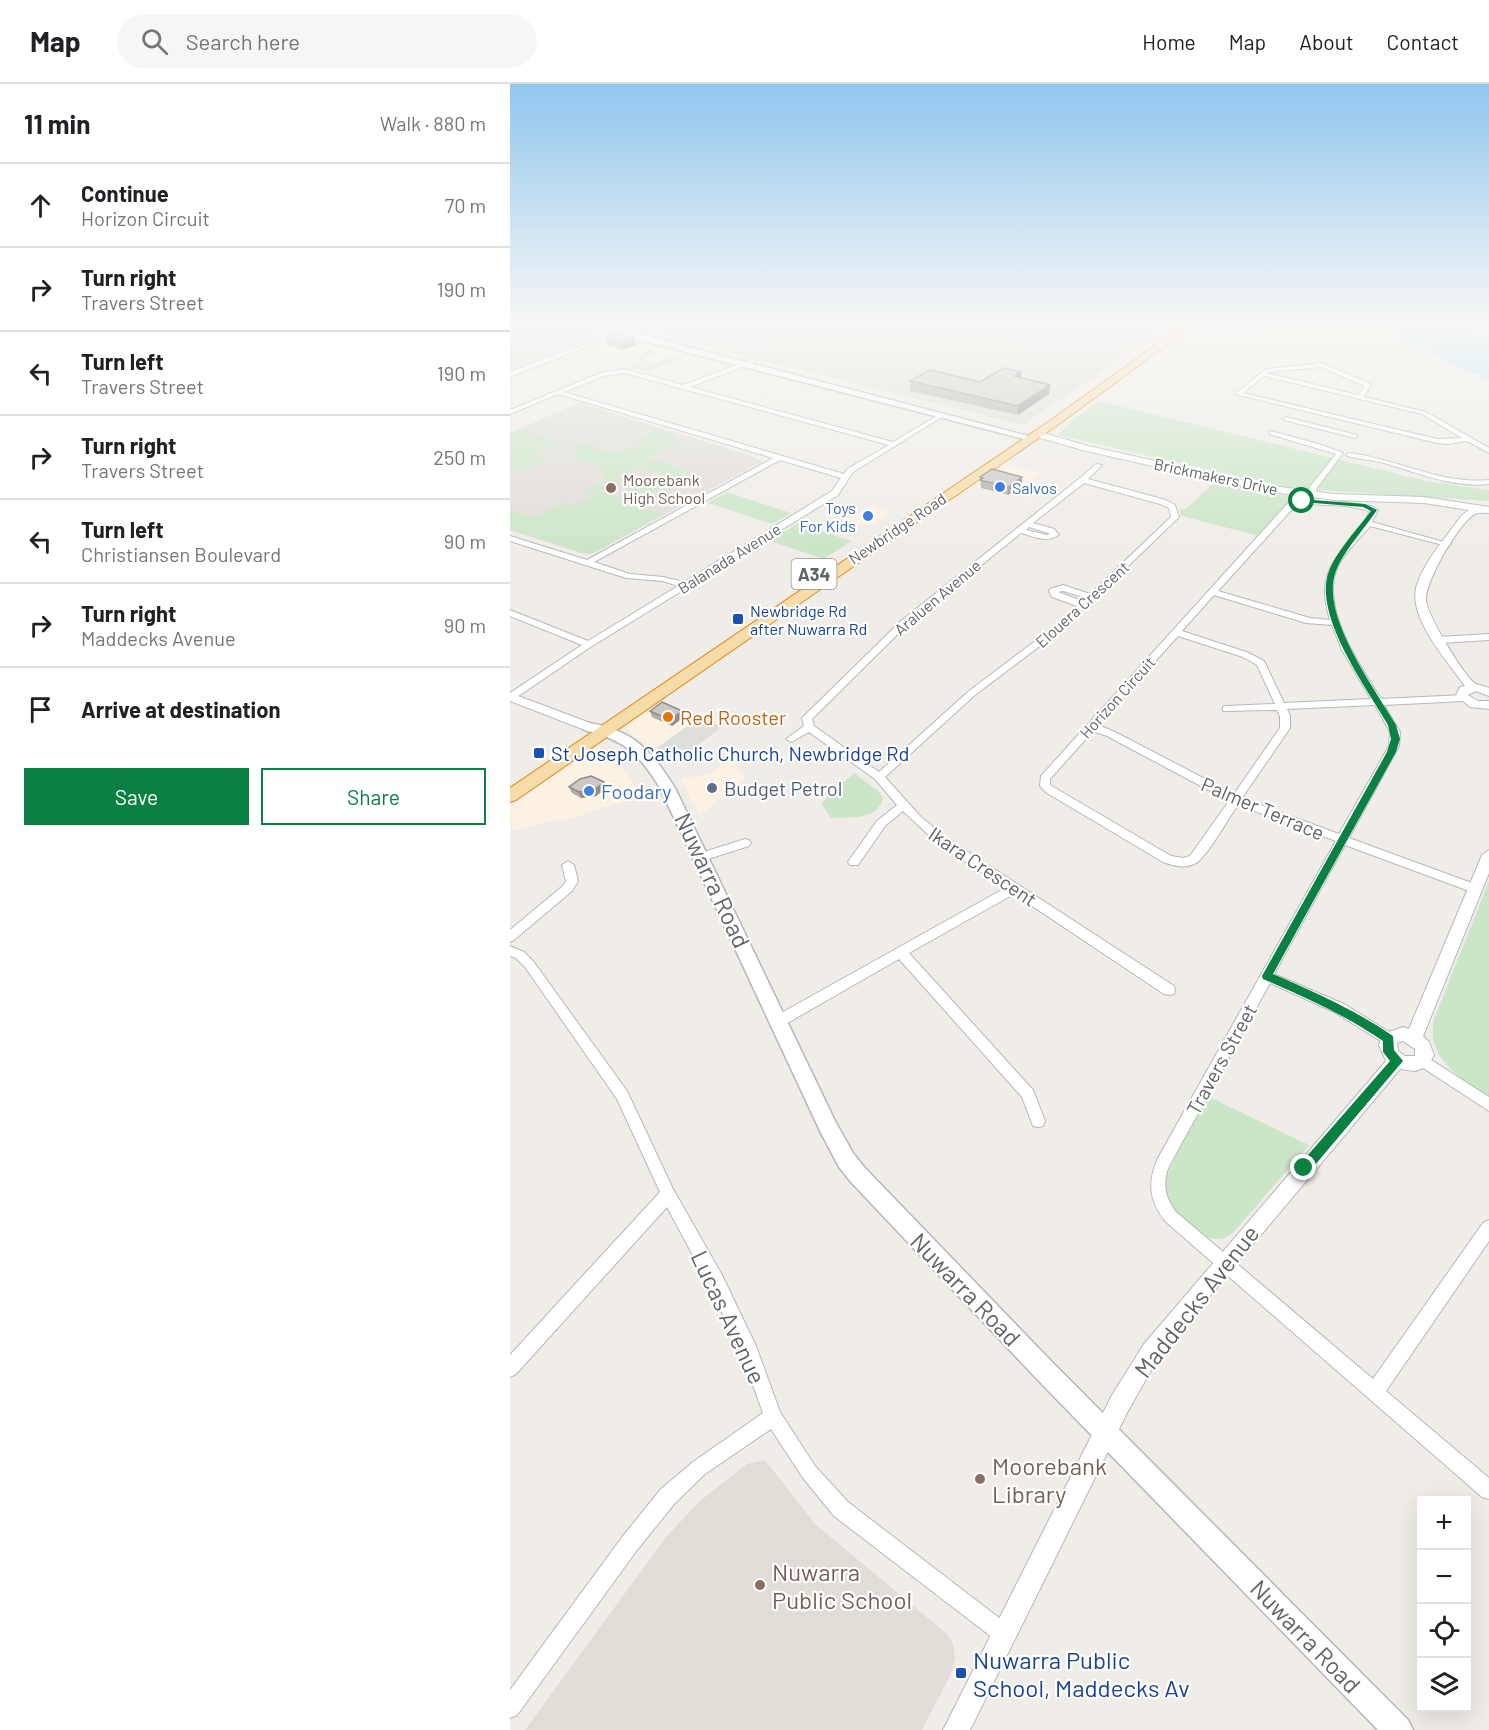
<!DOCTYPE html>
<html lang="en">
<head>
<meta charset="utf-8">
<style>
	body { margin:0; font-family:Barlow,sans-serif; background:#f6f6f6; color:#202124 }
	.controls { position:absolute; right:18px; bottom:18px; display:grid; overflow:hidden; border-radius:0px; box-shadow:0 6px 24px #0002 }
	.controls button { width:54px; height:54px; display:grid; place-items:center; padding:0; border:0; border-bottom:2px solid #e0e0e0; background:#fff; color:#202124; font:30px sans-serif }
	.stop { position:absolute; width:18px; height:18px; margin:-14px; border:4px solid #0b8043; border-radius:50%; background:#fff }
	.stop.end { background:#0b8043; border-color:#fff; box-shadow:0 2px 6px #0008 }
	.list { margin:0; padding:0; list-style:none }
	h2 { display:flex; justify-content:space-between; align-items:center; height:78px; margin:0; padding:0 24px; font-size:26px }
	h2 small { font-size:20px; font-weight:400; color:#757577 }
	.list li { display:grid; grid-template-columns:39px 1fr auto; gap:18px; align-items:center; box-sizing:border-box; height:84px; padding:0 24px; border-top:2px solid #e0e0e0 }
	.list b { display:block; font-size:22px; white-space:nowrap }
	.list p { margin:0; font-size:20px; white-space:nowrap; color:#757577 }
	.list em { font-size:20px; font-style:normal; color:#757577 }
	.actions { display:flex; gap:12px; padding:18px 24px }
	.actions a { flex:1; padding:14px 0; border:2px solid #0b8043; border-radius:0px; text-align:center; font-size:21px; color:#0b8043 }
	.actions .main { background:#0b8043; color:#fff }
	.icon { flex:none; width:33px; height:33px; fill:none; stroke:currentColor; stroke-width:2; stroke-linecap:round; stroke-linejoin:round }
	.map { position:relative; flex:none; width:979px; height:1646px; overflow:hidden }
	header { display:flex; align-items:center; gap:36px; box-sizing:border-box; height:84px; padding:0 30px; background:#fff; border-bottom:2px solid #e0e0e0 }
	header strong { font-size:28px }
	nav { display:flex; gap:33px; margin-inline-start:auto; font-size:21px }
	.search { width:420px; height:54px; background:#f6f6f6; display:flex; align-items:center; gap:15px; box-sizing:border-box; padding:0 21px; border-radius:33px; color:#757577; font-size:22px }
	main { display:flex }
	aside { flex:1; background:#fff }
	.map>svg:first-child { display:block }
	.commercial { fill:#fcf2e2 }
	.industrial { fill:#dfddda }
	.education { fill:#e0ddd7 }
	.green { fill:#cbe5c7; fill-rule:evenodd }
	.water { fill:#b0e2f8 }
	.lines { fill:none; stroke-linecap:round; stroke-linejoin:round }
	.minor-casing { stroke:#b5b8bb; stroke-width:2 }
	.tertiary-casing { stroke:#b5b8bb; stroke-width:2 }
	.secondary-casing { stroke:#b4b8bb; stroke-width:3 }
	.trunk-casing { stroke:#e48814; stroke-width:2 }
	.minor { fill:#fff; fill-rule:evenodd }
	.tertiary { fill:#fff; fill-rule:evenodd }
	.secondary { fill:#fff; fill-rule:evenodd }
	.trunk { fill:#f6dca8; fill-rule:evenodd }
	.wall { fill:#afaca9 }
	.shaded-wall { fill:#8f8c8a }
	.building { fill:#ccc8c5; stroke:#8f8c8a; stroke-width:1.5 }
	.route { fill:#0b8043 }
	.shop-dot { fill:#3f7fe0; stroke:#fff; stroke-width:2 }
	.education-dot { fill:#8d6e63; stroke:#fff; stroke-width:2 }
	.transit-dot { fill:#1a4fb4; stroke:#fff; stroke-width:2 }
	.food-dot { fill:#e8710a; stroke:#fff; stroke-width:2 }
	.service-dot { fill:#5c6f8a; stroke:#fff; stroke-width:2 }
	.labels { text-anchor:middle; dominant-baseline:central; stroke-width:4.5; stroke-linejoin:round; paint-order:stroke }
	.far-street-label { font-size:16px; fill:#5f6467; stroke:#fff }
	.far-education-label { font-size:16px; fill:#785e54; stroke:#fff; text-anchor:start }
	.far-shop-label { font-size:16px; fill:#366cbe; stroke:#fff; text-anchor:start }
	.far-transit-label { font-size:16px; fill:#164399; stroke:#fff; text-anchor:start }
	.shield { fill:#fff; stroke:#8f9295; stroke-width:1.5 }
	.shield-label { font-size:18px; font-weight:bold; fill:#5f6467 }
	.food-label { font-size:20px; fill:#c56008; stroke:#fff; text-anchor:start }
	.transit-label { font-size:20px; fill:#164399; stroke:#fff; text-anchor:start }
	.service-label { font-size:20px; fill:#4e5e75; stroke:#fff; text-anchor:start }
	.shop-label { font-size:20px; fill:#366cbe; stroke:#fff; text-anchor:start }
	.street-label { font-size:20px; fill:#5f6467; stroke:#fff }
	.near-street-label { font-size:24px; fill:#5f6467; stroke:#fff }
	.near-education-label { font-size:24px; fill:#785e54; stroke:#fff; text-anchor:start }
	.near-transit-label { font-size:24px; fill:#164399; stroke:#fff; text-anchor:start }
</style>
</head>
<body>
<header>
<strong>Map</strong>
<div class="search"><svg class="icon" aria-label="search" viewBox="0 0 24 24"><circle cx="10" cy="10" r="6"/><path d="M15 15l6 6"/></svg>Search here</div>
<nav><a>Home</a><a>Map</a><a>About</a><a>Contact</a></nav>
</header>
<main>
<aside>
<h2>11 min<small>Walk · 880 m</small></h2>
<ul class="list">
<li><svg class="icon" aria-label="ahead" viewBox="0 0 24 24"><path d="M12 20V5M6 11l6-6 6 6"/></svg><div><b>Continue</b><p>Horizon Circuit</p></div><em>70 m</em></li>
<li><svg class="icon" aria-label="right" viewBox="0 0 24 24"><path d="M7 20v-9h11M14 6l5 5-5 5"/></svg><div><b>Turn right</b><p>Travers Street</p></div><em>190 m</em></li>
<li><svg class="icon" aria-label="left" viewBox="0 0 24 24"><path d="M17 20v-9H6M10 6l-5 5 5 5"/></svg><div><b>Turn left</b><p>Travers Street</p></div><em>190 m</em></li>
<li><svg class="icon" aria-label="right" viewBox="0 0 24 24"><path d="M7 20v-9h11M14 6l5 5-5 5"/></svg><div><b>Turn right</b><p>Travers Street</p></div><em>250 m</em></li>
<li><svg class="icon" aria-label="left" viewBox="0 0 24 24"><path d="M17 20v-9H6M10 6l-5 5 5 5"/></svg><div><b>Turn left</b><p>Christiansen Boulevard</p></div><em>90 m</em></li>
<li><svg class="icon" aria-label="right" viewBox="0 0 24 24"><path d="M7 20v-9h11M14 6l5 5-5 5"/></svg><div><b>Turn right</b><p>Maddecks Avenue</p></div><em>90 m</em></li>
<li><svg class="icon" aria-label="arrive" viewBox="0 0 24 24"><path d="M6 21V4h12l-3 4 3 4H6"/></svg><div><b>Arrive at destination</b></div></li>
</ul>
<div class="actions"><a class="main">Save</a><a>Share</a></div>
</aside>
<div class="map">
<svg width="979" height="1646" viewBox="0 0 979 1646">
	<rect width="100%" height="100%" fill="#f0ede8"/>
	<path class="commercial" d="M106,253l28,3 47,12 -34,11 -15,-4 15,-7 -7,-2 -10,4 -23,-5 -4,3 -21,-5z
		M492,379l39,11 -31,23 -41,-12z
		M361,421l22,6 -23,16 -22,-7z
		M152,616l38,17 -46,33 -26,-19 -2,-5z
		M87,664l25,20 21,29 -42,11 -31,11 -18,2 -37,9 -5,-4v-19l82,-58z
		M220,674l15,20 -46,38 -18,-37 29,-5z"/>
	<path class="industrial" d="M0,237h40l56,12 -96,38z
		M93,237h573l-45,31 -6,1 -5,6 -96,65h-6z
		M190,633l22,10 -48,36 -20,-13z"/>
	<path class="education" d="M69,319l176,54 6,5 -167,91h-13l-71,-23v-97z
		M255,1376l50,64 132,110 6,10 2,14 -4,16 -29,56h-397l141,-193 34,-36 47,-37z"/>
	<path class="green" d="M140,266l8,3 -15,6c20,7 28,-5 47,-5l-42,18 -19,-4 13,-13 -2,-1z
		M589,317l327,80 63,9v11l-200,-13 -231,-53 15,-15z
		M10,345l42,14 -28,12 14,5 -22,9 -5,-1 -11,4v-39z
		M145,346l28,8 -34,20 44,16 -46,22 -33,-11 -19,9 -12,-3 21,-10v-11l-30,-13 5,-4 -12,-5 14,-6 31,11 32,-7 -8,-6zM128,383l26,10 -21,11 -26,-10z
		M704,399l87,15 -11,4 -31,34 -77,-20 -2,-6 7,-2z
		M95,407l57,24 -68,38 -6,1 -78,-24v-20l24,7 29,-14 10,3z
		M217,408l64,21 -19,11 -64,-21z
		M288,439l53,18 -27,18 -54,-18z
		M344,689l24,18 5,7c-5,23 -34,19 -52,20l-10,-15z
		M979,797v215c-29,-18 -64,-38 -55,-77z
		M699,1013l100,48 -76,88c-11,9 -22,8 -33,-1 -14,-10 -36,-29 -35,-48 1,-15 35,-71 44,-87z"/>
	<path class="water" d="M873,237h75l31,17v42l-45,-20 -52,-29z"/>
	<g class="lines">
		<g class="minor-casing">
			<path id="minor" d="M133,237h8l-19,8 -5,-1z
				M724,237h10l17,5 -12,6 -3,-2 7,-4z
				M243,275l2,3 -65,25 203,55 47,-28 5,1 -92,57 -15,23 -246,151 -78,53 -4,1v-7l72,-48 -72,-29v-6l78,31 90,-55 -15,-5 -37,-3 -116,-37v-5l77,24 186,-102 -215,-64 -48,20v-4l93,-38 21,-3 59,16zM114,289l265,72 -42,24 -3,5 -280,-82 40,-16zM270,376l61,18 -9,13 -148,91 -21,-5 -33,-3 -36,-12z
				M811,279l50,21 -7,13 62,15 63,36v5l-22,-12 -19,3 -11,-1 -202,-49 31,-25zM811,283l44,19 -7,9 -91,-22 3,-1zM754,292l158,38 40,24 -25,1 -194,-46z
				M776,333l71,18 1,1 -3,2 -71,-18 -1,-1z
				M761,347l51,14 21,8 -26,35 -2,8h-6v-8l27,-34 -67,-20v-2z
				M839,369c47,5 92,32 140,27v4c-36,4 -71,-11 -105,-21 -13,-3 -25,-4 -37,-7l-1,-1z
				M586,380l6,1 -14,14 78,21 9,5 4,12 -114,110 -90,68 -90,82 35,39 25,21 229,149 1,4 -1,4 -5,1 -5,-1 -150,-100 -105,59 124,137 12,31 -2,5 -5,1 -5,-1 -11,-29 -123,-138 -115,66 -5,1 -5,-1 -2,-4 2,-4 231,-129 -68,-45 -34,-32 -18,15 -27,39h-8l-2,-3 2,-3 27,-38 20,-16 -22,-26 -66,-47 -18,10 -5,-3 18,-13 -2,-8 2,-2 97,-95 179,-143zM574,399l76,21 9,4 2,9 -81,77 -27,-9 -13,4 -1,2 3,6 25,9 -18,17 -90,68 -90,81 -65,-46 -2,-7 95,-94 114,-92c14,4 25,10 38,2l-5,-6 -21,-6zM519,443l19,6 2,1 -3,1 -21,-5zM553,507l23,7 -4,3 -24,-9z
				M810,415l51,7 7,4 -6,12 79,22 -4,2 -77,-20c-11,14 -28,28 -34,45 -14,40 24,95 45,128l83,-4 5,3 -5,3 -80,4 16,27 -1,14 -50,92 131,48 2,3 -6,4 -4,-1 -127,-47 -71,129 70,30 50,31 2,4 -2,4 -5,2 -5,-2 -50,-31 -64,-29 -101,183c-7,18 -4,31 7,46l197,167 110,-156 6,-3v21l-103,150 103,87v21l-7,-2 -316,-275c-17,-21 -19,-39 -8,-64l178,-317 -98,-36c-9,12 -31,52 -42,58 -11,6 -22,3 -33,-1l-116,-69 -7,-7 1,-10 248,-274zM798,420l39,2 23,5c-19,45 -59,47 -40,109l-20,-2 -92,-27 77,-85zM704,511l92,28 26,2 10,25 29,49 -87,4 -20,-42 -15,-8 -67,-22zM668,552l65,21 14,8 18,39 -49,2 -3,1v4l54,-1 3,6v12l-46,66 -119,-62 -17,-7zM865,621l15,27 -1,14 -50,88 -97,-36 48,-70v-12l-3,-7zM583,647l14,5 122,65 -39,55 -7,2 -12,-2 -121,-71v-6z
				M979,550v6l-50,3 -5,-3 5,-3z
				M235,755l4,1 2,3 -2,3 -47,15 -6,-4 2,-3z
				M58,777l6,4 4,16 -6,10 -58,49 -4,2v-12l54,-45 2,-4 -4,-16z
				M0,862l14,6 9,9 94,130 46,98 49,86 34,71 24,66 35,54 33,36 163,125 3,7 -3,7 -7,3 -7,-3 -163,-125 -31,-38 -32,-49 -66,45 -30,29 -38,47 -120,165 -7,3v-28l113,-154 38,-47 32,-27 70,-49 -21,-58 -32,-68 -43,-80 -151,167 -6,3v-22l150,-163 -43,-93 -92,-132 -9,-9 -6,-2z
				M912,970l67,43v14l-72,-47 -2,-4 2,-4z"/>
		</g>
		<g class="tertiary-casing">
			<path id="tertiary" d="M106,248l5,1 -111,44v-5z
				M527,347l51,15 176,39 71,9 89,3 65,10v6c-4,0 -10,-1 -14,1 -15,7 -51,69 -49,87 2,15 38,76 50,83 3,1 9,2 13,4v8l-13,-5 -8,4 10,6h11v8l-19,-2 -14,-12 4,-8 5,-1c-17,-24 -56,-67 -49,-98 7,-26 30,-50 45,-72l8,-6 -45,-7 -89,-3 -71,-9 -178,-40 -52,-15 -1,-2z
				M0,609l83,31 2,3 -2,3h-8l-75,-29z
				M979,766v23l-66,163 6,6 5,13 -7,12 -12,4 -15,-2 -242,289 -30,53 -158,319h-27l169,-335 32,-51 242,-283 -7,-16 4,-11 20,-7 6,2 73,-174zM893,957l12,8v7h-10l-7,-5 -1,-8z"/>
		</g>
		<g class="secondary-casing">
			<path id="secondary" d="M66,237l59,6v4l-4,1 405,106 -8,2 -416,-107v-3z
				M79,639c44,7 63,28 86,65l160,333 18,32 11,14 187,194 357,359 5,10h-35l-343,-353 -185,-196 -11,-14 -18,-34 -161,-345c-22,-36 -36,-48 -76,-58l-2,-3 2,-3z"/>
		</g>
		<g class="trunk-casing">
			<path id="trunk" d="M679,237h10l-140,103 -543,376 -6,2v-14l541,-368z"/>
		</g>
		<use href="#minor" class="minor"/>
		<use href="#tertiary" class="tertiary"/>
		<use href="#secondary" class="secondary"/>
		<use href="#trunk" class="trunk"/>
	</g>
	<path class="wall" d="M95,254h29l2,7 -13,5 -16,-5z
		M511,294l29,7 -1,9 -31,21 -108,-24v-10l70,1z
		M470,393h42v8l-14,10 -27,-7z
		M140,627l34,6 -12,9 -20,-9z
		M59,703l37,1 -10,8 -15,2 -9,-5z"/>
	<path class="shaded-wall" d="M124,254l2,7 -13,5 -2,-7z
		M511,288v9l-7,-5z
		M540,301l-1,9 -31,21v-9z
		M512,393v8l-14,10v-8z
		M172,627l2,6 -12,9 -2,-6z
		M94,698l2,6 -10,8 -15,2 -2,-6z"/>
	<path class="building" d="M108,249l16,5 -13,5 -16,-5z
		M494,284l17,4 -7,4 36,9 -32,21 -108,-25 20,-11 50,12z
		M482,385l30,8 -14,10 -28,-7 3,-2 -3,-1z
		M152,618l20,9 -12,9 -20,-9z
		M81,692l13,6 -10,8 -15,2 -10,-5 11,-8z"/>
	<linearGradient id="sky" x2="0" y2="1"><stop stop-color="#91c6ee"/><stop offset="0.51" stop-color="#f8f7f5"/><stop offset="1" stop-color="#f8f7f5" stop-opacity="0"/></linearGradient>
	<rect width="979" height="467" fill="url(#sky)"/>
	<path class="route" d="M790,415l65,5 12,6c-12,18 -34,42 -41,61 -17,43 38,116 60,154l4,14 -4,13 -123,222c42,18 82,36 120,62l1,14 9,11 -94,111 -5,1 -4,-1v-8l90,-103 -7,-9v-11c-38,-26 -78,-44 -120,-62l-1,-3 125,-224 4,-13 -3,-14c-22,-38 -76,-111 -59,-154 7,-19 29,-43 42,-60l-8,-4 -61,-5z"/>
	<g class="shop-dot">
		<circle cx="490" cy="403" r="6"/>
		<circle cx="358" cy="432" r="6"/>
		<circle cx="79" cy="707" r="6"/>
	</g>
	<g class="education-dot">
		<circle cx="101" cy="404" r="6"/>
		<circle cx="470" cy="1395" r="6"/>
		<circle cx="250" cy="1501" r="6"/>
	</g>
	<g class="transit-dot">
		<rect x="222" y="529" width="12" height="12" rx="3"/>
		<rect x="23" y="663" width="12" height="12" rx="3"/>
		<rect x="445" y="1583" width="12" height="12" rx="3"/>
	</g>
	<circle class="food-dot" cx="158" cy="633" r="6"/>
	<circle class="service-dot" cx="202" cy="704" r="6"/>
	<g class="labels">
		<g class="far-street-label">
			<text transform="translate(706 392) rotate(12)">Brickmakers Drive</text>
			<text transform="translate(387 444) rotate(-34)">Newbridge Road</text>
			<text transform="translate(219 474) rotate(-32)">Balanada Avenue</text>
			<text transform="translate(427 513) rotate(-40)">Araluen Avenue</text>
			<text transform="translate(572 520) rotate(-42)">Elouera Crescent</text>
			<text transform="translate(607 613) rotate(-48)">Horizon Circuit</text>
		</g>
		<g class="far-education-label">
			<text x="113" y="395">Moorebank<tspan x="113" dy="18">High School</tspan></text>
		</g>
		<g class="far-shop-label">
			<text x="502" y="403">Salvos</text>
			<text x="346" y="423" text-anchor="end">Toys<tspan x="346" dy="18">For Kids</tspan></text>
		</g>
		<g class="far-transit-label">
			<text x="240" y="526">Newbridge Rd<tspan x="240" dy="18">after Nuwarra Rd</tspan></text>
		</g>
		<rect class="shield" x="281.5" y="475" width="45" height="30" rx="4.5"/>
		<g class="shield-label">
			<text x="304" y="490">A34</text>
		</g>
		<g class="food-label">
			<text x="170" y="633">Red Rooster</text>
		</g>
		<g class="transit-label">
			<text x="41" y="669">St Joseph Catholic Church, Newbridge Rd</text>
		</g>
		<g class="service-label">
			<text x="214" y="704">Budget Petrol</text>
		</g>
		<g class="shop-label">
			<text x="91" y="707">Foodary</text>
		</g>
		<g class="street-label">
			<text transform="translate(753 724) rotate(23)">Palmer Terrace</text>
			<text transform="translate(473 782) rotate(34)">Ikara Crescent</text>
			<text transform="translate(711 975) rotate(-61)">Travers Street</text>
		</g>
		<g class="near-street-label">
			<text transform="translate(203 796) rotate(65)">Nuwarra Road</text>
			<text transform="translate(456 1205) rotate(46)">Nuwarra Road</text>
			<text transform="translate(686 1217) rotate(-52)">Maddecks Avenue</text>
			<text transform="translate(219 1233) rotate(65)">Lucas Avenue</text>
			<text transform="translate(796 1552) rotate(46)">Nuwarra Road</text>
		</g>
		<g class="near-education-label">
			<text x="482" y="1381">Moorebank<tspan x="482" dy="28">Library</tspan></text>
			<text x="262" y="1487">Nuwarra<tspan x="262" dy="28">Public School</tspan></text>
		</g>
		<g class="near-transit-label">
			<text x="463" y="1575">Nuwarra Public<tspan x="463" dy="28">School, Maddecks Av</tspan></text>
		</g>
	</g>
</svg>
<div class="controls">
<button>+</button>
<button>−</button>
<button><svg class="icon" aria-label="locate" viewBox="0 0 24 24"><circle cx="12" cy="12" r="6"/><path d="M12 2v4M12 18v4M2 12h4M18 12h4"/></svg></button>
<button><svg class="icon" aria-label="layers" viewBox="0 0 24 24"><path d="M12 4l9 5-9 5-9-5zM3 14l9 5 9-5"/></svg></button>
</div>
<div class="stop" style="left:792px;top:417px"></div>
<div class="stop end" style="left:794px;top:1084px"></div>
</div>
</main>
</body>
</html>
